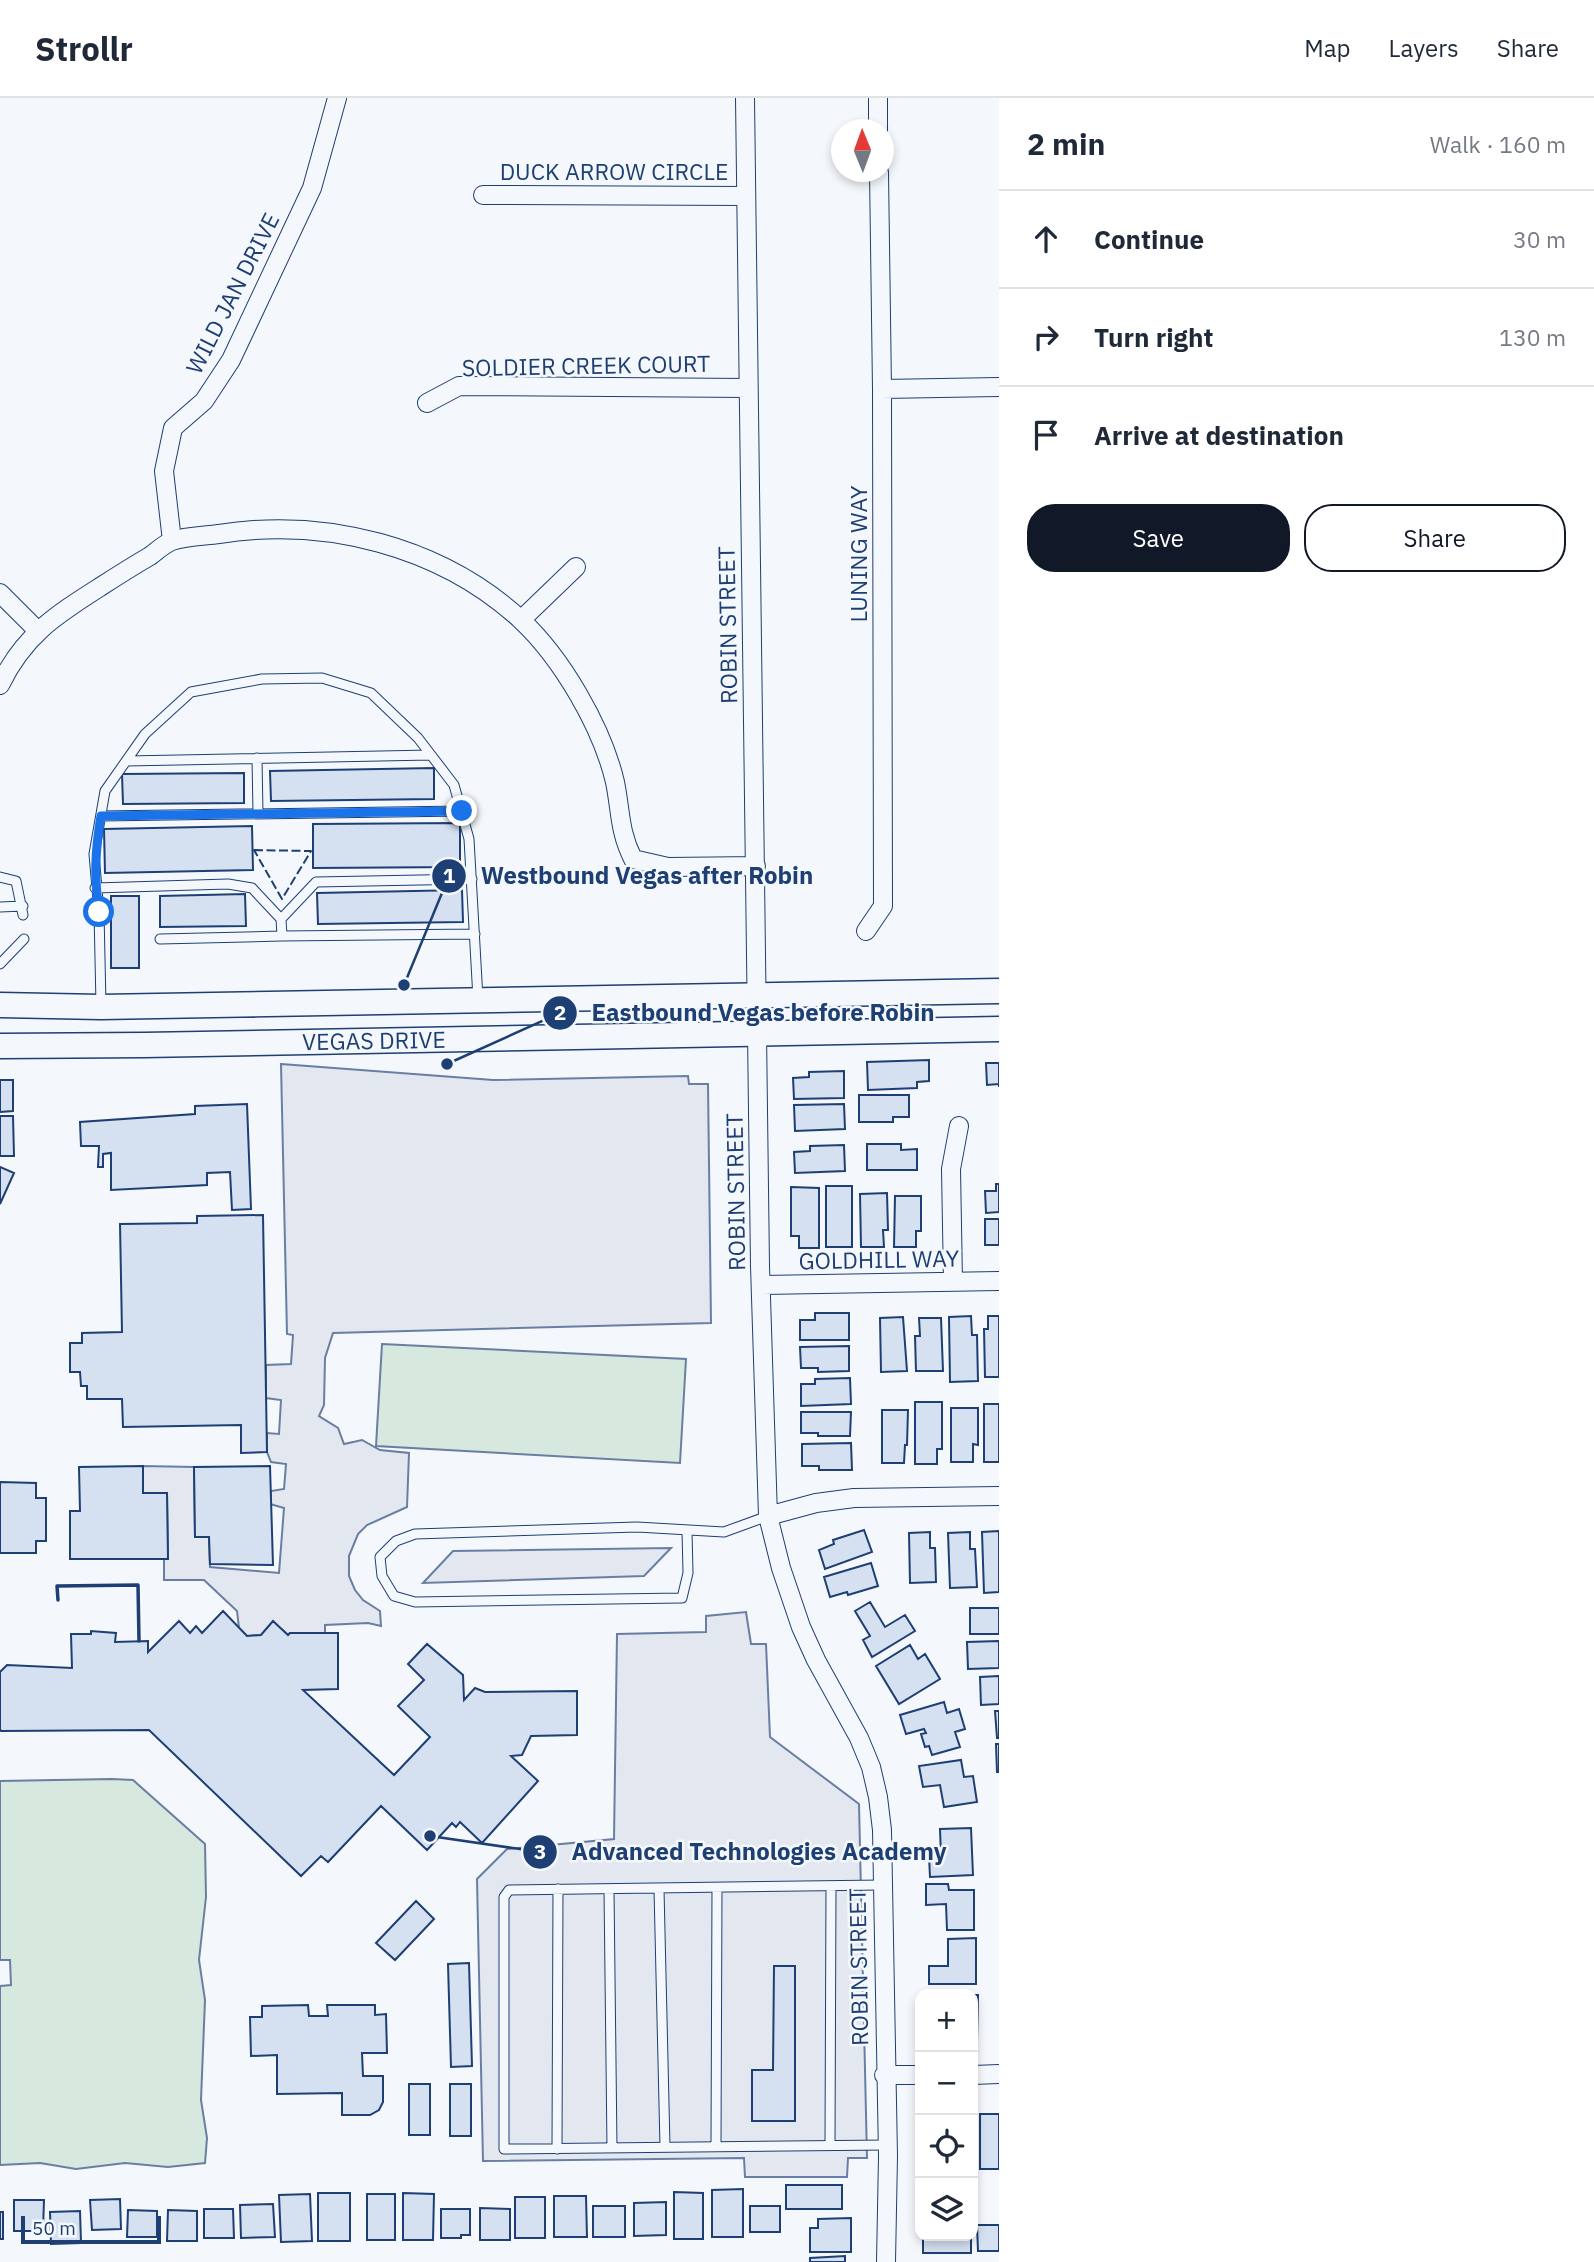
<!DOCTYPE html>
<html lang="en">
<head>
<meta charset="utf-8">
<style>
	body { margin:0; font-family:"IBM Plex Sans",sans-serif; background:#f2f2f3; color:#1f2937 }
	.controls { position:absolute; right:21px; bottom:21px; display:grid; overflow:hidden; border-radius:14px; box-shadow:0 4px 10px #0003 }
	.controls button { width:63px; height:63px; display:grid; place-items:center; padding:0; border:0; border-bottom:2px solid #e0e1e3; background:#fff; color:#1f2937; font:35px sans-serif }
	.compass { position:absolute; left:831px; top:21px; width:63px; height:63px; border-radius:50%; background:#fff; box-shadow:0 4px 10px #0003; rotate:359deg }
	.scale { position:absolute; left:21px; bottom:18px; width:140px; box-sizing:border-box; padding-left:7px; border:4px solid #1d3f73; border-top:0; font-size:19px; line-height:24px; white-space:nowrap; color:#1d3f73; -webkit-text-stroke:5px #f4f7fb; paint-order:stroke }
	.stop { position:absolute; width:21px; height:21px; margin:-16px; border:5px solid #1a73e8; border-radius:50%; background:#fff }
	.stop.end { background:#1a73e8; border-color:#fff; box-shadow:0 2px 7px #0008 }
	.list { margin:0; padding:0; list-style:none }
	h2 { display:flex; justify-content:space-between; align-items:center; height:91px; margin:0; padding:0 28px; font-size:30px }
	h2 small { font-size:23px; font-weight:400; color:#747a83 }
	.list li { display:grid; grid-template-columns:46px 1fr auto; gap:21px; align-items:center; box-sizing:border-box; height:98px; padding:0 28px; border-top:2px solid #e0e1e3 }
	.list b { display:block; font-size:26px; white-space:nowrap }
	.list em { font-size:23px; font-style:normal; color:#747a83 }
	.actions { display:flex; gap:14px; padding:21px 28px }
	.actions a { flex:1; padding:16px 0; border:2px solid #111827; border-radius:28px; text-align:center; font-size:24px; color:#111827 }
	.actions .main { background:#111827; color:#fff }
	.icon { flex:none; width:38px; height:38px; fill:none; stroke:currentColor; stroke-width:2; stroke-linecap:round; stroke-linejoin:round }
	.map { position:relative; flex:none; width:999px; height:2164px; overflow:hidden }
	header { display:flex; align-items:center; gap:42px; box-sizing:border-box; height:98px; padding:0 35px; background:#fff; border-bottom:2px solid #e0e1e3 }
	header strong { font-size:33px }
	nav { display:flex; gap:38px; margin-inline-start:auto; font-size:24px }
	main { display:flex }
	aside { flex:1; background:#fff }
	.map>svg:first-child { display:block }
	.green { fill:#d7e8df; stroke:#687fa3; stroke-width:2 }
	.parking { fill:#e3e8f0; stroke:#687fa3; stroke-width:2 }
	.building { fill:#d5e0f0; stroke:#1d3f73; stroke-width:2 }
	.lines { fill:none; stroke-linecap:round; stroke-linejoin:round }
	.lane-casing { stroke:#1d3f73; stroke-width:11 }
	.street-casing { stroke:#1d3f73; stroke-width:20 }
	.secondary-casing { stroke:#1d3f73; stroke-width:27 }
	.lane { stroke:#f4f7fb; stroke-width:9 }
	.street { stroke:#f4f7fb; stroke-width:18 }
	.secondary { stroke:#f4f7fb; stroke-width:24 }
	.fence { stroke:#1d3f73; stroke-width:2; stroke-dasharray:9 3.5; stroke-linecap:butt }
	.wall { stroke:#1d3f73; stroke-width:3.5 }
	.route { stroke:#1a73e8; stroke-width:9 }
	.labels { text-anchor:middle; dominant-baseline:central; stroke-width:5; stroke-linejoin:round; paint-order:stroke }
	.street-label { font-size:23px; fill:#1d3f73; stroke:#f4f7fb }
	.leader { fill:none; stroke:#1d3f73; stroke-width:2.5 }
	.callout-dot { fill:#1d3f73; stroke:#f4f7fb; stroke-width:2.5 }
	.mark-label { font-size:21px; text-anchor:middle; font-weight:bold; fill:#fff }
	.callout-label { font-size:24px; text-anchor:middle; font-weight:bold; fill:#1d3f73; stroke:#f4f7fb; stroke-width:5; stroke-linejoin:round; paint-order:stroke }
</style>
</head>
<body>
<header>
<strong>Strollr</strong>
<nav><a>Map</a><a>Layers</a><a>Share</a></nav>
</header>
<main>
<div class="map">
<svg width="999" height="2164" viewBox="0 0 999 2164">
	<rect width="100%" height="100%" fill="#f4f7fb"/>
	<path class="green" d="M382,1246l304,15 -6,104 -304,-17z
		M112,1681l21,1 72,64 1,53 -7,63 6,40 -4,100 6,38 -2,25 -37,4 -43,-4 -49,6 -36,-6 -40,2v-179l11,-1 -1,-25h-10v-179z"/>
	<path class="parking" d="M281,966l212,16 195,-4 1,8h19l3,239 -378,10 -8,25 -1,47 -5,11 19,12 6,16 18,-4 18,10 29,3 -2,54 -40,18 -9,9 -9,22v20l6,14 8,10 17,11 1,15 -13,-3 -43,2v8h-35l-2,2 -15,-13 -12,13 -14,1 -8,-8 -2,-17 -33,-31h-40v-21l4,-1 -1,-65h-24v-27l51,1 1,70h14l1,30 69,6 5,-65 -14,-4 1,-13 13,-2 2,-25 -15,-2 -4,-10v-19l12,1 2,-34 -15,-2v-33l25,-1 2,-29 -6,-1z
		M671,1450l-27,28 -221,7 30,-32z
		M746,1514l5,32h15l4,93 89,67 8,354h-19l-1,19h-102l-1,-19 -261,3 -6,-282 30,-30 107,-10 3,-205 89,-2v-16z"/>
	<path class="building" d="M434,670v31l-163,2 -1,-30z
		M244,675v30l-121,1 -1,-30z
		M460,725v44l-147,1v-44z
		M252,728l1,44 -148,3 -1,-44z
		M462,792l1,32 -145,2 -1,-31z
		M245,796l1,32 -86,1v-31z
		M111,798h28v72h-28z
		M929,962v21l-12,1v6l-49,2 -1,-28z
		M986,965h13v24v-3l-12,1z
		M844,973v27l-50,1 -1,-21 16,-1v-5z
		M0,982h13v31l-13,1z
		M859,997h50v22h-16v5h-34z
		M247,1006l4,105 -19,1 -2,-38 -23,1v12l-96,5v-37l-8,1v13h-5l1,-21h-18l-1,-24 115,-8v-8z
		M844,1006l1,25 -50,2 -1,-26z
		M0,1018h13l1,40h-14z
		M867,1046h34v6l16,-1v21h-50z
		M844,1047l1,26 -50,2 -1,-21 16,-1v-5z
		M0,1069l14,6 -14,31z
		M996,1086h3v28l-13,1 -1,-22h11z
		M826,1088h26v61h-26z
		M791,1089l28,1v60h-20v-12h-8z
		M887,1095l1,37h-5l1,17h-23l-1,-53z
		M895,1098h26v35h-5v16h-22z
		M263,1117l4,237 -26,1v-28l-118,2 -1,-28h-35v-13h-6l-1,-14h-10v-29h12v-10l40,-1 -2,-108 77,-1v-7z
		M985,1121h14v26h-14z
		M815,1215h34v27h-49v-20h15z
		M971,1218l1,19h5l1,46 -28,1 -1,-65z
		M988,1218h11v61h-14l-1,-48h4z
		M903,1219l4,54 -26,1 -1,-54z
		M919,1220h22l2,53h-27l-1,-35h5z
		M849,1248v25l-31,1v-4h-17l-1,-21z
		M850,1280l1,26 -50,2v-22h14v-5z
		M915,1304h27v47h-5v15h-22z
		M984,1306h15v58h-15z
		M951,1310h27v37l-5,-1v18h-22z
		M882,1312h26l-1,35h-2l-1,18h-22z
		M801,1314h50l-1,24h-32v-3h-17z
		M851,1345l1,27h-33v-4h-17v-22z
		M143,1368v27h24l1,66h-98v-48h10l-1,-44z
		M270,1368l3,99 -63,-1 -1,-27h-14l-1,-70z
		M0,1384l36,1v15h10v43h-10v12h-36z
		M864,1432l8,22 -47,17 -6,-19 15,-6 -1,-4z
		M999,1433v61l-15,1 -2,-61z
		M930,1434v16h5l1,34 -26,1 -1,-50z
		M970,1434v17h5l2,38 -27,1 -2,-55z
		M871,1465l7,23 -30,9 -1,-3 -17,5 -6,-20z
		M870,1504l15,25 20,-12 10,16 -43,26 -9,-17 7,-4 -15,-25z
		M970,1510h29v26h-29z
		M223,1513l24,25 14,-1 12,-14 15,14 2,-2h48v56l-35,1 91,85 36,-38 -32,-31 26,-26 -16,-16 19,-20 36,31 1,25 11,-12 10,4 92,-1v44l-46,1 -9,19 -11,1 27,25 -56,62 -22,-21 -4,5 -4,-4 -25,27 -46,-44 -53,56 -7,-6 -20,20 -152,-146 -148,1 -1,-2v-57l7,-7 65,3 -1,-34h20v-3l25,2 -1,9 33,-1v11l31,-31 11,12 6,-7 6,7z
		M999,1543v27l-31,1 -1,-27z
		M910,1547l8,14 7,-5 15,25 -41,25 -23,-38z
		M999,1578v28l-18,1 -1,-28z
		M944,1604l3,11 12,-4 6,20 -10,3 5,15 -28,8 -3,-9 -4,1 -4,-13 5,-1 -2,-4 -18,5 -6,-19z
		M995,1613h4v27h-2z
		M996,1646h3v28h-2z
		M961,1662l3,17 9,-1 4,26 -33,5 -4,-22 -17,2 -4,-21z
		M971,1730l2,47 -43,2 -1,-21h12l-1,-27z
		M926,1786h22l1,6h25v40h-27l-1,-26 -20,1z
		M416,1803l18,18 -39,41 -19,-17z
		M976,1840v46h-47v-18h19v-27z
		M469,1865l3,103 -21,1 -3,-103z
		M774,1868h21v155h-43v-51h21z
		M973,1897h5l-1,47h-4z
		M308,1907l1,11h19l-1,-11h48v10l11,-1 1,39h-25l1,23h20v26l-4,8 -9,5h-28v-22l-65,1v-39l-26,1 -1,-39h12v-11z
		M409,1986h21v51h-21z
		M450,1986h21v52h-21z
		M980,2016h19v55h-19z
		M786,2087h56v24h-56z
		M743,2091v48h-31v-47z
		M674,2094l29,1v46h-29z
		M318,2095h32v48h-32z
		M403,2095l31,1 -1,46h-30z
		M310,2096l2,47 -31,1 -2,-47z
		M367,2096h28v46h-28z
		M554,2098h32l1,41h-33z
		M515,2099h30v41h-30z
		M120,2101l1,30 -29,1 -2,-30z
		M14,2102h30l-1,31h-29z
		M666,2104v33l-32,1v-33z
		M273,2106l2,33 -34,1 -1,-33z
		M593,2108h32v31h-32z
		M750,2108h30v26h-30z
		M480,2110l30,1v31h-30z
		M204,2111h29l1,29h-30z
		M441,2111h29v26h-9v3h-20z
		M128,2112l29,1v26h-30z
		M168,2112l29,1v30h-30z
		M80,2113l1,32 -30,1 -1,-32z
		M0,2114h3v27h-3z
		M851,2120v34h-41v-24h8v-9z
		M977,2127h22v26h-21z
		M923,2138h48v17h-48z
		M845,2158v6h-35v-4z"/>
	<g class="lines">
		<g class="lane-casing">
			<path id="lane" d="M257,660l1,56
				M126,663l305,-6
				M101,718l361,-5
				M0,779l16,4 7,34
				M95,790l133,-4 24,4 29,31 1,17 -122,3
				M0,809l23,-1
				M281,821l35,-37 156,-3
				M282,838l193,-2
				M0,866l24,-25
				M101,907l-2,-93 -5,-58 11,-63 40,-57 46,-42 71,-13 60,-1 49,15 47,45 36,47 15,54 9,160
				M687,1433l1,42 -6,25 -267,4 -21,-6 -12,-20 -2,-19 16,-16 19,-7 222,-7 87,5 44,-16
				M882,1787l-373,5 -5,7v252l383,-4
				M609,1791l3,259
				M659,1791l6,258
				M830,2047l1,-259
				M716,2048l1,-258
				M557,2051l1,-260"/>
		</g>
		<g class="street-casing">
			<path id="street" d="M745,0l15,1168 8,250 13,52 20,59 15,33 43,78 12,29 7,30 4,33 6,326 -2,106
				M878,0v32
				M483,97l263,1
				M882,291l117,-2
				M427,305l32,-17 289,2
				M172,443l-8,-70 9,-43 31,-27 27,-41 81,-172 25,-90
				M0,495l37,37
				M521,522l55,-53
				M0,587c24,-50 56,-70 100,-98 17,-11 33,-21 50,-31 7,-5 14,-12 22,-15 14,-5 33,-5 47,-7 106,-17 221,12 301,85 42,39 82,108 95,163 6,30 4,49 18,77l35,8 88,-1
				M866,833l17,-25 -1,-517 -3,-217
				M953,1184l-2,-113 8,-43
				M761,1187l238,-4
				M768,1418l48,-13 38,-5 145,-2
				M884,1977h36
				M973,1977l26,-1"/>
		</g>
		<g class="secondary-casing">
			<path id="secondary" d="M0,907l101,2 898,-16
				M0,948l144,-1 855,-16"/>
		</g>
		<use href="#lane" class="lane"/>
		<use href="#street" class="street"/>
		<use href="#secondary" class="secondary"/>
		<path class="fence" d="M254,752l57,1 -29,48z"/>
		<path class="wall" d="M58,1502l-1,-14 81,-1 1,56"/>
	</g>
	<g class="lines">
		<path class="route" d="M99,814c-5,-35 -4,-61 2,-96l361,-5"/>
	</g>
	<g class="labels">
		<g class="street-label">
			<text x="614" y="73">DUCK ARROW CIRCLE</text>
			<text transform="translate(232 195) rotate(-63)">WILD JAN DRIVE</text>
			<text transform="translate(586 267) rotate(-1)">SOLDIER CREEK COURT</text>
			<text transform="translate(858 456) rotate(-90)">LUNING WAY</text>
			<text transform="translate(727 527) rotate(-91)">ROBIN STREET</text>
			<text transform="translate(374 942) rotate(-1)">VEGAS DRIVE</text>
			<text transform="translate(735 1094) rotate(-91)">ROBIN STREET</text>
			<text transform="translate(879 1161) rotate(-1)">GOLDHILL WAY</text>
			<text transform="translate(858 1869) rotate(-91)">ROBIN STREET</text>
		</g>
	</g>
	<path class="leader" d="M404 887L449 778M447 966L560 915M430 1738L540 1754"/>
	<g class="callout-dot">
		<circle cx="404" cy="887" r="7"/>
		<circle cx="447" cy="966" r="7"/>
		<circle cx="430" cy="1738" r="7"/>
		<circle cx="449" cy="778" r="18"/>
		<circle cx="560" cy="915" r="18"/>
		<circle cx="540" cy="1754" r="18"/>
	</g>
	<g class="mark-label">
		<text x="449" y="785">1</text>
		<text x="560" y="922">2</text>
		<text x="540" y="1761">3</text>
	</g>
	<g class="callout-label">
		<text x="647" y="786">Westbound Vegas after Robin</text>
		<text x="763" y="923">Eastbound Vegas before Robin</text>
		<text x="759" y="1762">Advanced Technologies Academy</text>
	</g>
</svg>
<div class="controls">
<button>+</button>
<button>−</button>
<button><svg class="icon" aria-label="locate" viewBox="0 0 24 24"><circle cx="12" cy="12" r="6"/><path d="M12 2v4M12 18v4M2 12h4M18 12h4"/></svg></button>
<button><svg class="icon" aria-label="layers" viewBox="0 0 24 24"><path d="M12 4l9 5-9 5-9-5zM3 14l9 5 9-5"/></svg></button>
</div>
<svg class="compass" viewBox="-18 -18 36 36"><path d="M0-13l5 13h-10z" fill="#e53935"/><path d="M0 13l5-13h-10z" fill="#747a83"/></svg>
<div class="scale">50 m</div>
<div class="stop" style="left:99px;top:814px"></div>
<div class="stop end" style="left:462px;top:713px"></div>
</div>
<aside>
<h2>2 min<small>Walk · 160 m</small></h2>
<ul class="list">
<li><svg class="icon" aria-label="ahead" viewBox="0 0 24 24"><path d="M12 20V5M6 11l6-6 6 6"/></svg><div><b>Continue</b></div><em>30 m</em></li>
<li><svg class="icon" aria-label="right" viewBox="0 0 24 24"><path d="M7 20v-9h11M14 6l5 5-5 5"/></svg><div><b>Turn right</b></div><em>130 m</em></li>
<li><svg class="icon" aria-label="arrive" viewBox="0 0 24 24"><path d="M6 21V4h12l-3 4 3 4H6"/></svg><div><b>Arrive at destination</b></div></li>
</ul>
<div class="actions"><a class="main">Save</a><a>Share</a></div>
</aside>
</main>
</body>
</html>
